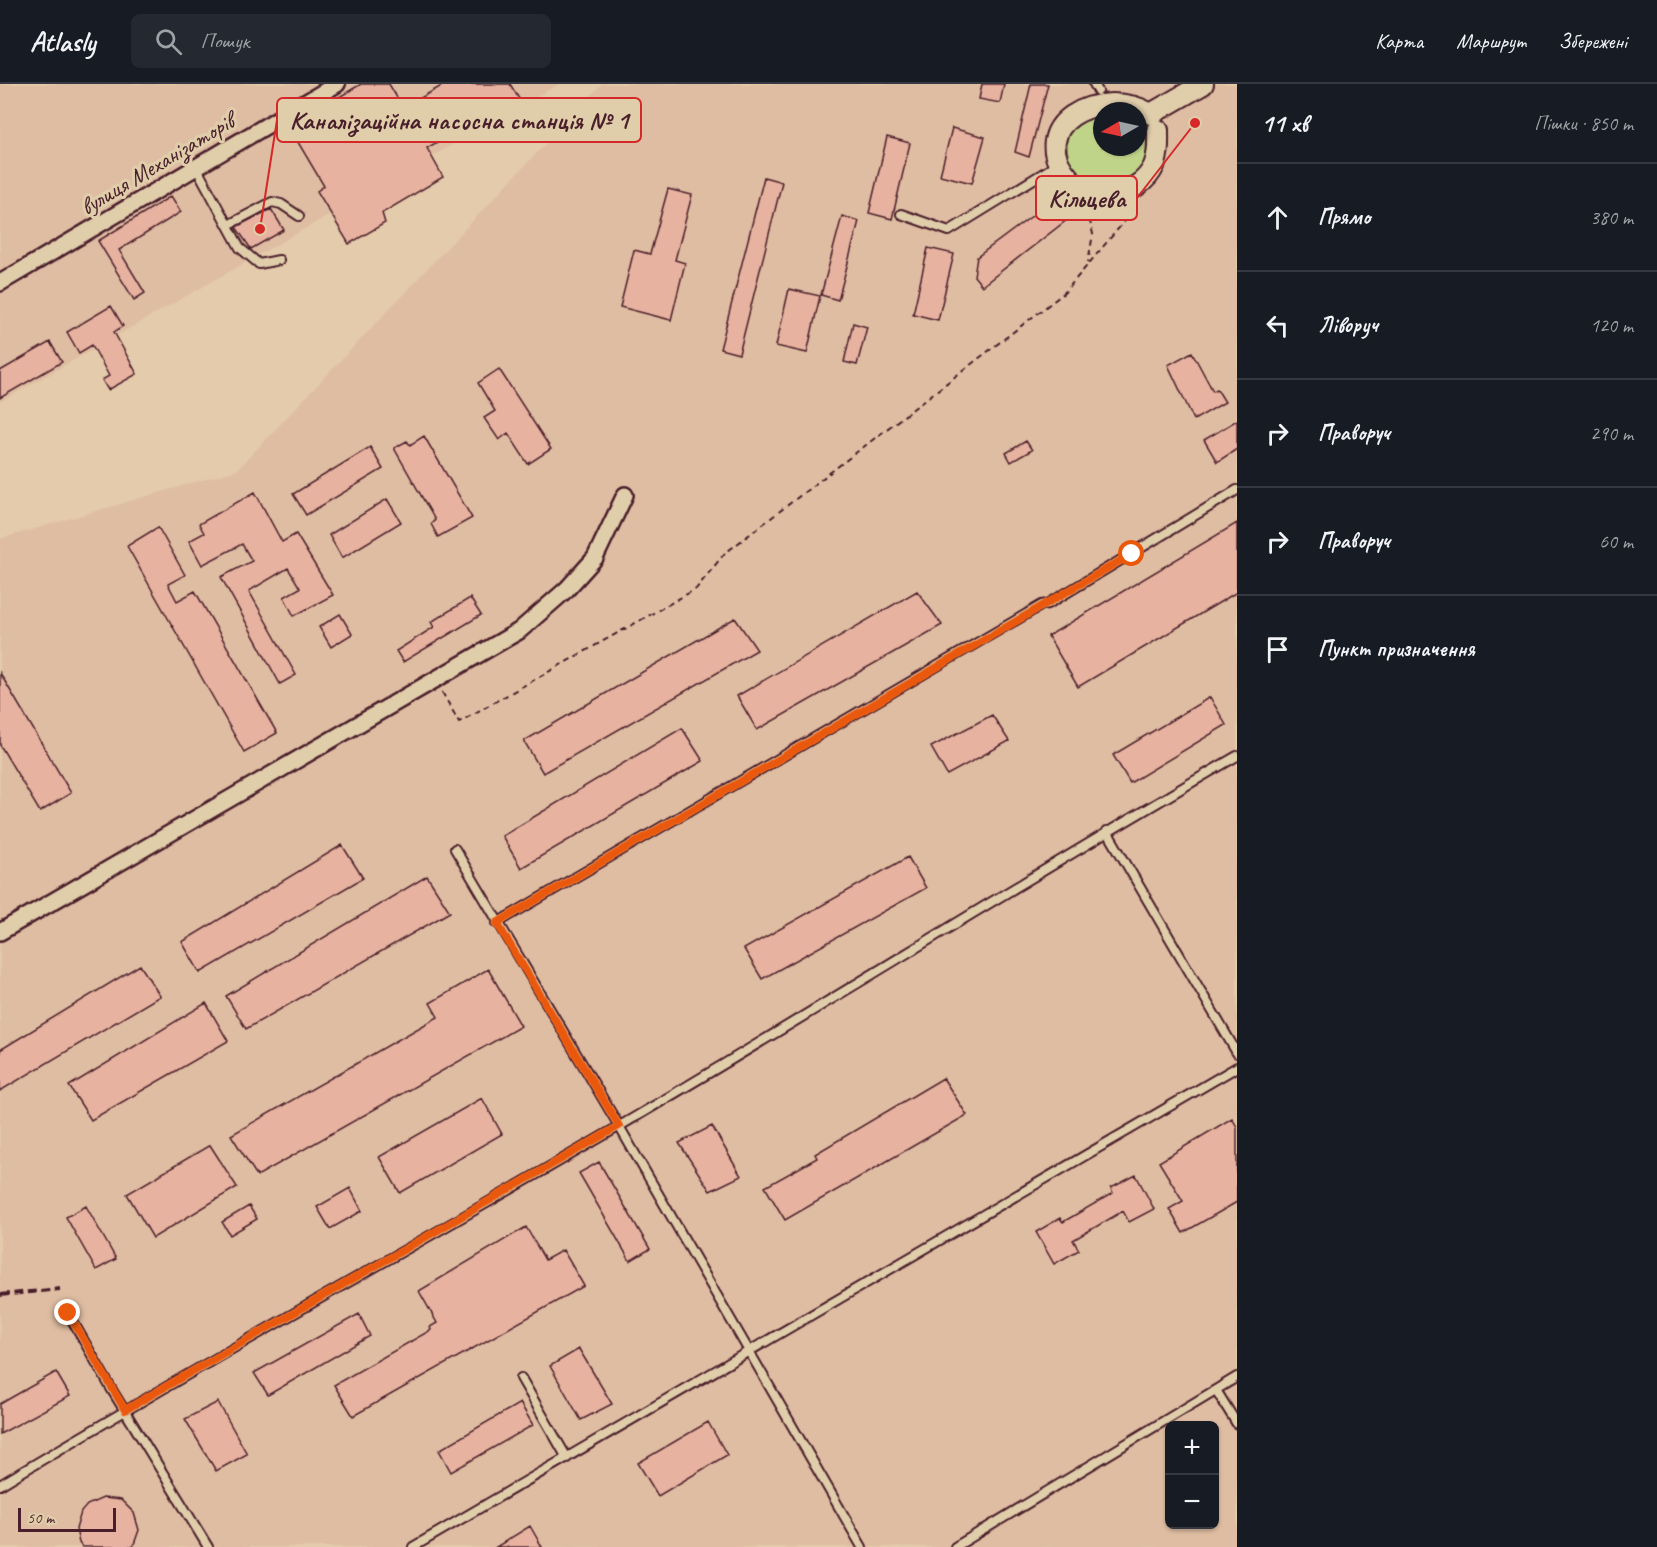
<!DOCTYPE html>
<html lang="uk">
<head>
<meta charset="utf-8">
<style>
	body { margin:0; font-family:Caveat,sans-serif; background:#242831; color:#f1f3f6 }
	.controls { position:absolute; right:18px; bottom:18px; display:grid; overflow:hidden; border-radius:9px; box-shadow:0 2px 4px #0004 }
	.controls button { width:54px; height:54px; display:grid; place-items:center; padding:0; border:0; border-bottom:2px solid #363941; background:#171b24; color:#f1f3f6; font:30px sans-serif }
	.compass { position:absolute; left:1093px; top:18px; width:54px; height:54px; border-radius:50%; background:#171b24; box-shadow:0 2px 4px #0004; rotate:261deg }
	.scale { position:absolute; left:18px; bottom:15px; width:98px; box-sizing:border-box; padding-left:6px; border:3px solid #4a1f2b; border-top:0; font-size:16px; line-height:21px; white-space:nowrap; color:#4a1f2b; -webkit-text-stroke:4px #e0ceab; paint-order:stroke }
	.stop { position:absolute; width:18px; height:18px; margin:-14px; border:4px solid #ea580c; border-radius:50%; background:#fff }
	.stop.end { background:#ea580c; border-color:#fff; box-shadow:0 2px 6px #0008 }
	.list { margin:0; padding:0; list-style:none }
	h2 { display:flex; justify-content:space-between; align-items:center; height:78px; margin:0; padding:0 24px; font-size:26px }
	h2 small { font-size:20px; font-weight:400; color:#9ea1a6 }
	.list li { display:grid; grid-template-columns:39px 1fr auto; gap:18px; align-items:center; box-sizing:border-box; height:108px; padding:0 24px; border-top:2px solid #363941 }
	.list b { display:block; font-size:22px; white-space:nowrap }
	.list em { font-size:20px; font-style:normal; color:#9ea1a6 }
	.icon { flex:none; width:33px; height:33px; fill:none; stroke:currentColor; stroke-width:2; stroke-linecap:round; stroke-linejoin:round }
	.map { position:relative; flex:none; width:1237px; height:1463px; overflow:hidden }
	header { display:flex; align-items:center; gap:36px; box-sizing:border-box; height:84px; padding:0 30px; background:#171b24; border-bottom:2px solid #363941 }
	header strong { font-size:28px }
	nav { display:flex; gap:33px; margin-inline-start:auto; font-size:21px }
	.search { width:420px; height:54px; background:#242831; display:flex; align-items:center; gap:15px; box-sizing:border-box; padding:0 21px; border-radius:9px; color:#9ea1a6; font-size:22px }
	main { display:flex }
	aside { flex:1; background:#171b24 }
	.map>svg:first-child { display:block }
	.built { fill:#dfbda2; fill-rule:evenodd }
	.green { fill:#bfd389; stroke:#84795a; stroke-width:1.5 }
	.building { fill:#e7b29f; stroke:#4a1f2b; stroke-width:1.5 }
	.lines { fill:none; stroke-linecap:round; stroke-linejoin:round }
	.service-casing { stroke:#4a1f2b; stroke-width:12 }
	.minor-casing { stroke:#4a1f2b; stroke-width:20 }
	.tertiary-casing { stroke:#4a1f2b; stroke-width:24 }
	.path { stroke:#4a1f2b; stroke-width:2; stroke-dasharray:6 4.5; stroke-linecap:butt }
	.service { stroke:#e0ceab; stroke-width:8 }
	.minor { stroke:#e0ceab; stroke-width:15 }
	.tertiary { stroke:#e0ceab; stroke-width:20 }
	.rail { stroke:#4a1f2b; stroke-width:4; stroke-dasharray:9 4.5; stroke-linecap:butt }
	.route { stroke:#ea580c; stroke-width:8 }
	.labels { text-anchor:middle; dominant-baseline:central; stroke-width:6; stroke-linejoin:round; paint-order:stroke }
	.street-label { font-size:24px; fill:#4a1f2b; stroke:#e0ceab }
	.leader { fill:none; stroke:#d62828; stroke-width:2 }
	.callout-dot { fill:#d62828; stroke:#e0ceab; stroke-width:2 }
	.callout { fill:#e0ceab; stroke:#d62828; stroke-width:2 }
	.callout-label { font-size:26px; text-anchor:middle; font-weight:bold; fill:#4a1f2b }
</style>
</head>
<body>
<header>
<strong>Atlasly</strong>
<div class="search"><svg class="icon" aria-label="search" viewBox="0 0 24 24"><circle cx="10" cy="10" r="6"/><path d="M15 15l6 6"/></svg>Пошук</div>
<nav><a>Карта</a><a>Маршрут</a><a>Збережені</a></nav>
</header>
<main>
<div class="map">
<svg width="1237" height="1463" viewBox="0 0 1237 1463">
	<rect width="100%" height="100%" fill="#e4cbab"/>
	<filter id="ink" filterUnits="userSpaceOnUse"><feTurbulence type="fractalNoise" baseFrequency=".0167" numOctaves="2"/><feDisplacementMap in="SourceGraphic" scale="12" xChannelSelector="R" yChannelSelector="G"/><feConvolveMatrix kernelMatrix="1 2 1 2 8 2 1 2 1" color-interpolation-filters="sRGB"/></filter>
	<g filter="url(#ink)">
		<path class="built" d="M0,0h559l-559,318z
			M602,0h635v1463h-1237v-1008l237,-69zM1102,27h36v36h-36zM1170,1342h44v98h-44z"/>
		<path class="green" d="M1102,27v36h36v-35c56,77 -97,109 -67,9z"/>
		<path class="building" d="M361,0h28l14,24 42,-24h65l11,18 -24,14 -4,-7 -66,39 16,29 -61,36 3,10 -36,21 -32,-53 7,-5 -35,-59z
			M982,0h22l-4,19 -21,-4z
			M1031,0h17l-19,73 -14,-5z
			M952,44l33,9 -13,46 -32,-8z
			M887,53l23,6 -18,76 -23,-6z
			M764,93l18,5 -43,172 -19,-5z
			M668,105l24,6 -17,65 10,3 -14,57 -51,-13 14,-57 16,4z
			M1064,108l13,20 -95,74 -8,-10 3,-19z
			M171,112l10,16 -62,38 26,43 -11,7 -36,-59z
			M271,125l13,21 -33,19 -15,-22z
			M842,132l17,5 -21,79 -17,-5z
			M928,164l26,6 -16,66 -25,-6z
			M789,205l31,7 -13,57 -31,-7z
			M111,222l12,20 -9,6 23,42 -29,16 -6,-10 7,-4 -17,-31 -13,8 -12,-21z
			M853,239l14,4 -10,38 -13,-3z
			M50,258l12,20 -62,36v-27z
			M1192,268l21,39 4,-2 8,13 -31,18 -26,-55z
			M499,285l52,80 -23,15 -20,-31 -9,7 -15,-22 11,-7 -17,-28z
			M1237,336v29l-20,13 -13,-22z
			M424,352l48,82 -34,19 -7,-13 4,-4 -41,-72 13,-7 3,4z
			M1026,357l6,9 -21,12 -5,-9z
			M370,363l13,22 -77,46 -13,-21z
			M255,408l27,50 14,-8 37,61 -39,21 -10,-19 16,-9 -12,-20 -39,23 47,84 -16,9 -59,-107 31,-16 -10,-17 -40,21 -13,-24 15,-8 -5,-9z
			M387,415l14,23 -59,36 -13,-23z
			M1237,439v69l-159,95 -30,-51z
			M158,443l27,48 -17,9 9,17 18,-10 82,142 -33,19 -117,-206z
			M917,507l25,34 -185,105 -20,-34z
			M470,514l11,17 -78,47 -7,-11 38,-24 -3,-5z
			M340,530l12,20 -21,13 -12,-20z
			M735,534l22,32 -214,123 -19,-32z
			M0,589l71,120 -31,19 -40,-67z
			M1210,613l16,28 -96,58 -17,-28z
			M992,631l17,26 -62,34 -16,-28z
			M682,644l21,33 -182,107 -19,-32z
			M342,761l21,33 -163,95 -18,-31z
			M908,773l18,31 -164,91 -18,-30z
			M427,792l23,36 -204,117 -20,-33z
			M140,881l20,31 -160,95v-41z
			M488,885l33,57 -264,150 -26,-41 207,-118 -8,-14z
			M206,919l22,38 -137,79 -22,-34z
			M943,994l24,37 -182,105 -20,-33 52,-29 -2,-4z
			M482,1014l20,36 -102,59 -21,-36z
			M1232,1034l5,9v75l-54,31 -14,-24 14,-8 -24,-39z
			M712,1042l29,50 -31,15 -31,-48z
			M210,1061l27,42 -84,51 -26,-44z
			M599,1078l51,87 -20,12 -51,-88z
			M1136,1091l18,34 -25,13 -6,-11 -50,29 6,10 -25,14 -18,-32 24,-14 3,4 50,-29 -2,-5z
			M350,1104l12,23 -32,18 -13,-22z
			M86,1122l30,53 -20,11 -30,-53z
			M249,1122l8,13 -27,16 -8,-13z
			M526,1143l19,33 18,-10 21,36 -231,130 -19,-31 97,-55 -1,-3 7,-4 -18,-32z
			M359,1230l11,22 -102,59 -14,-22z
			M579,1265l33,55 -31,16 -31,-54z
			M56,1288l14,24 -70,38v-30z
			M218,1318l29,52 -31,17 -31,-52z
			M520,1319l13,22 -82,47 -12,-22z
			M708,1338l19,33 -69,41 -20,-33z
			M103,1414l18,2 13,13 5,17 -6,17h-51l-3,-4 -3,-14 5,-17 6,-7z
			M530,1442l12,21h-46z"/>
		<g class="lines">
			<g class="service-casing">
				<path id="service" d="M1094,0l4,7
					M196,83l44,81 19,16 20,-4
					M901,130l48,17 109,-67
					M228,141l44,-23 9,2 18,12
					M1107,747l130,222
					M455,765l164,277 243,421
					M497,839l545,-318 6,-1 189,-114
					M68,1229l44,77 96,157
					M521,1294l46,80
					M1216,1306l21,34
					M0,1401c204,-123 413,-238 618,-358 208,-122 411,-251 619,-371
					M413,1463l824,-480
					M955,1463l282,-170"/>
			</g>
			<g class="minor-casing">
				<path id="minor" d="M0,199l337,-199
					M0,848l519,-301 48,-42 28,-31 30,-63"/>
			</g>
			<g class="tertiary-casing">
				<path id="tertiary" d="M1158,46c0,13 1,24 -4,36 -15,32 -62,38 -85,12 -46,-51 28,-94 82,-64l52,-30"/>
			</g>
			<path class="path" d="M1087,125l6,25 -5,28
				M442,608l17,30 237,-133 28,-35 340,-261 70,-83 2,-6"/>
			<use href="#service" class="service"/>
			<use href="#minor" class="minor"/>
			<use href="#tertiary" class="tertiary"/>
			<path class="rail" d="M0,1211l60,-6"/>
		</g>
	</g>
	<g class="lines" filter="url(#ink)">
		<path class="route" d="M68,1229l57,97 494,-284 -122,-203 635,-369"/>
	</g>
	<g class="labels">
		<g class="street-label">
			<text transform="translate(157 80) rotate(-31)">вулиця Механізаторів</text>
		</g>
	</g>
	<path class="leader" d="M260 145L277 36M1195 39L1137 114"/>
	<g class="callout-dot">
		<circle cx="260" cy="145" r="6"/>
		<circle cx="1195" cy="39" r="6"/>
	</g>
	<g class="callout">
		<rect x="277" y="14" width="364" height="44" rx="6"/>
		<rect x="1036" y="92" width="101" height="44" rx="6"/>
	</g>
	<g class="callout-label">
		<text x="459" y="45">Каналізаційна насосна станція № 1</text>
		<text x="1087" y="123">Кільцева</text>
	</g>
</svg>
<div class="controls">
<button>+</button>
<button>−</button>
</div>
<svg class="compass" viewBox="-18 -18 36 36"><path d="M0-13l5 13h-10z" fill="#e53935"/><path d="M0 13l5-13h-10z" fill="#9ea1a6"/></svg>
<div class="scale">50 m</div>
<div class="stop" style="left:1132px;top:470px"></div>
<div class="stop end" style="left:68px;top:1229px"></div>
</div>
<aside>
<h2>11 хв<small>Пішки · 850 m</small></h2>
<ul class="list">
<li><svg class="icon" aria-label="ahead" viewBox="0 0 24 24"><path d="M12 20V5M6 11l6-6 6 6"/></svg><div><b>Прямо</b></div><em>380 m</em></li>
<li><svg class="icon" aria-label="left" viewBox="0 0 24 24"><path d="M17 20v-9H6M10 6l-5 5 5 5"/></svg><div><b>Ліворуч</b></div><em>120 m</em></li>
<li><svg class="icon" aria-label="right" viewBox="0 0 24 24"><path d="M7 20v-9h11M14 6l5 5-5 5"/></svg><div><b>Праворуч</b></div><em>290 m</em></li>
<li><svg class="icon" aria-label="right" viewBox="0 0 24 24"><path d="M7 20v-9h11M14 6l5 5-5 5"/></svg><div><b>Праворуч</b></div><em>60 m</em></li>
<li><svg class="icon" aria-label="arrive" viewBox="0 0 24 24"><path d="M6 21V4h12l-3 4 3 4H6"/></svg><div><b>Пункт призначення</b></div></li>
</ul>
</aside>
</main>
</body>
</html>
